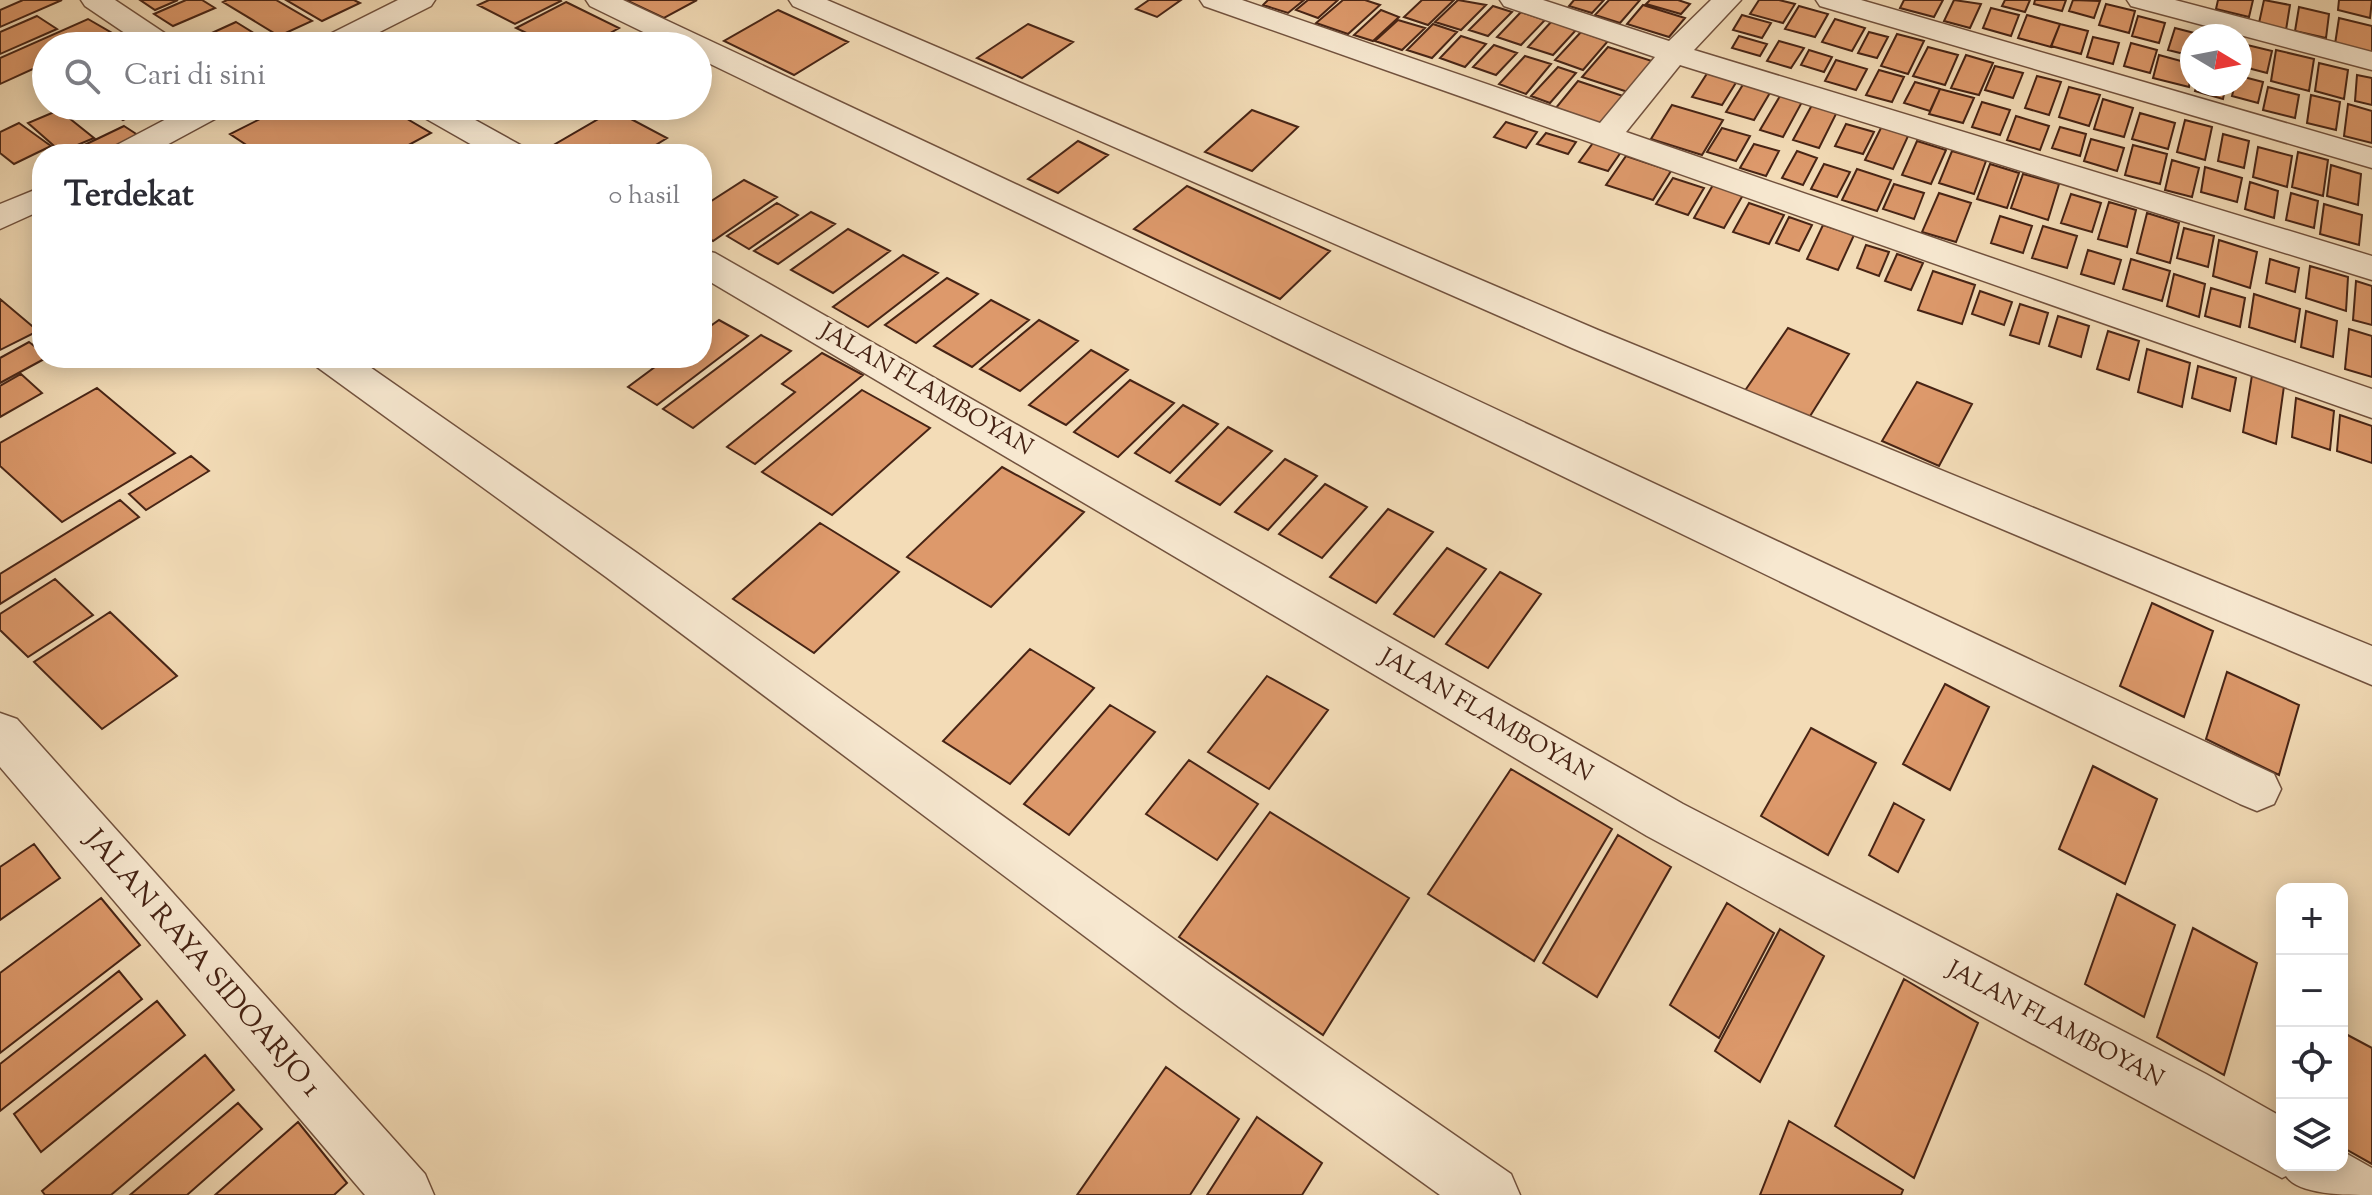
<!DOCTYPE html>
<html lang="id">
<head>
<meta charset="utf-8">
<style>
	body { margin:0; font-family:"Sorts Mill Goudy",serif; background:#f2f2f3; color:#2b2b33 }
	.controls { position:absolute; right:24px; bottom:24px; display:grid; overflow:hidden; border-radius:16px; box-shadow:0 4px 20px #0003 }
	.controls button { width:72px; height:72px; display:grid; place-items:center; padding:0; border:0; border-bottom:2px solid #e1e1e2; background:#fff; color:#2b2b33; font:40px sans-serif }
	.compass { position:absolute; left:2180px; top:24px; width:72px; height:72px; border-radius:50%; background:#fff; box-shadow:0 4px 20px #0003; rotate:100deg }
	.list { margin:0; padding:0; list-style:none }
	h2 { display:flex; justify-content:space-between; align-items:center; height:104px; margin:0; padding:0 32px; font-size:34px }
	h2 small { font-size:26px; font-weight:400; color:#7c7c81 }
	.icon { flex:none; width:44px; height:44px; fill:none; stroke:currentColor; stroke-width:2; stroke-linecap:round; stroke-linejoin:round }
	.map { position:relative; flex:none; width:2372px; height:1195px; overflow:hidden }
	.search { position:absolute; background:#fff; box-shadow:0 4px 20px #0003; left:32px; top:32px; width:680px; height:88px; display:flex; align-items:center; gap:20px; box-sizing:border-box; padding:0 28px; border-radius:44px; color:#7c7c81; font-size:30px }
	.panel { position:absolute; background:#fff; box-shadow:0 4px 20px #0003; left:32px; top:144px; width:680px; height:224px; border-radius:32px }
	.map>svg:first-child { display:block }
	.building { fill:#dd996b; stroke:#472415; stroke-width:2 }
	.lines { fill:none; stroke-linecap:round; stroke-linejoin:round }
	.minor-casing { stroke:#72523e; stroke-width:3 }
	.minor { fill:#f7e8d0; fill-rule:evenodd }
	.labels { text-anchor:middle; dominant-baseline:central; stroke-width:7; stroke-linejoin:round; paint-order:stroke }
	.street-label { font-size:24px; fill:#472415; stroke:#f7e8d0 }
	.near-street-label { font-size:28px; fill:#472415; stroke:#f7e8d0 }
</style>
</head>
<body>
<div class="map">
<svg width="2372" height="1195" viewBox="0 0 2372 1195">
	<rect width="100%" height="100%" fill="#f3dcb7"/>
	<filter id="stains"><feTurbulence type="fractalNoise" baseFrequency=".0025" numOctaves="4"/><feColorMatrix values="0 0 0 0 .2 0 0 0 0 .09 0 0 0 0 .02 0 0 0 .5 -.17"/></filter>
	<radialGradient id="worn" r=".72"><stop offset=".6" stop-color="#630" stop-opacity="0"/><stop offset="1" stop-color="#630" stop-opacity=".3"/></radialGradient>
	<path class="building" d="M23,0h39l-62,27v-17z
		M140,0h38l-23,10z
		M186,0h16l13,8 -42,18 -19,-12z
		M227,0h49l36,21 -33,15 -56,-34z
		M286,0h68l6,3 -38,18z
		M489,0h71l1,1 -46,23 -37,-19z
		M626,0h71l-33,18z
		M1149,0h32l-24,17 -21,-8z
		M1268,0h36l-16,13 -25,-8z
		M1308,0h30l-20,18 -22,-8z
		M1343,0h22l15,5 -32,29 -32,-11z
		M1422,0h32l-26,25 -24,-8z
		M1458,0l28,5 -25,25 -26,-8z
		M1574,0h30l-12,13 -23,-7z
		M1609,0h31l-20,23 -25,-8z
		M1650,0h28l12,4 -9,10 -35,-10z
		M1759,0h20l16,4 -12,19 -33,-9z
		M1904,0h39l-9,17 -34,-9z
		M1954,0l27,4 -11,24 -26,-7z
		M2005,0h25l-5,12 -23,-6z
		M2035,0h31l-4,11 -28,-7z
		M2073,0l27,1 -6,17 -25,-7z
		M2218,0h35l-4,17 -33,-8z
		M2264,0l26,5 -4,25 -27,-7z
		M2339,0h33l-2,18 -32,-8z
		M566,2l53,26 -32,18h-66l16,-8 -21,-10z
		M2106,4l29,7 -6,22 -30,-8z
		M1643,5l42,13 -16,19 -42,-13z
		M1493,6l19,6 -24,24 -19,-6z
		M1799,6l29,8 -13,23 -30,-8z
		M2299,7l30,7 -3,24 -31,-7z
		M1991,8l28,7 -8,21 -28,-8z
		M778,10l70,32 -54,33 -70,-34z
		M1381,10l18,7 -26,24 -19,-6z
		M1521,12l24,8 -24,25 -24,-8z
		M1742,15l29,8 -9,15 -29,-8z
		M2027,15l33,9 -9,23 -33,-9z
		M37,16l20,13 -57,25v-22z
		M2138,16l27,7 -6,20 -27,-7z
		M2339,18l33,8v28l-37,-10z
		M88,19l24,14 -29,13h-37v17l-46,21v-26z
		M1835,19l30,9 -13,23 -30,-9z
		M1398,20l27,8 -23,22 -27,-9z
		M1552,21l25,8 -24,26 -25,-8z
		M236,22l29,18 -12,6h-37l-13,-9z
		M1028,24l45,18 -51,36 -45,-20z
		M1433,24l24,8 -25,26 -25,-8z
		M2060,24l28,7 -7,23 -30,-8z
		M2175,28l31,8h-14v20l-24,-6z
		M1581,32l27,9 -25,29 -28,-10z
		M1869,32l19,5 -11,21 -19,-5z
		M1897,34l27,7 -16,33 -27,-8z
		M1461,36l25,8 -21,23 -25,-9z
		M1739,36l28,8 -7,12 -28,-8z
		M2093,37l26,6 -6,21 -26,-7z
		M1779,41l25,7 -13,20 -24,-7z
		M2131,43l26,7 -7,23 -26,-7z
		M2243,44l29,7 -5,22 -27,-7z
		M1494,45l23,8 -21,22 -23,-8z
		M1608,47l47,15 -24,31 -49,-16z
		M1928,47l30,8 -13,30 -32,-9z
		M1809,50l23,7 -8,15 -23,-7z
		M2276,50l38,9 -5,32 -38,-10z
		M1966,55l27,8 -14,32 -28,-7z
		M2159,55l33,9 -3,23 -36,-9z
		M1525,56l26,8 -25,30 -27,-10z
		M1836,60l31,9 -11,21 -31,-9z
		M2319,63l29,7 -4,29 -29,-8z
		M1995,66l28,7 -10,25 -28,-8z
		M1558,67l18,6 -26,30 -19,-7z
		M1879,70l25,7 -12,25 -26,-7z
		M1708,72l29,9 -15,24 -30,-8z
		M2357,75l15,3v27l-17,-4z
		M2037,76l24,6 -12,33 -24,-7z
		M2240,76l23,6 -5,21 -26,-7 3,-12h5z
		M1578,81l48,16 -24,28 -47,-16z
		M1915,82l25,7 -10,22 -26,-8z
		M1744,83l27,8 -17,29 -28,-8z
		M2197,84h29l-3,15 -28,-8z
		M2069,87l31,8 -11,31 -30,-9z
		M2268,87l31,8 -4,23 -32,-8z
		M1940,89l34,9 -11,25 -34,-9z
		M2311,95l29,7 -4,28 -29,-7z
		M1780,96l22,6 -19,35 -23,-7z
		M2103,99l30,9 -9,29 -30,-8z
		M1982,102l28,8 -10,25 -28,-8z
		M2348,104l24,7v32l-28,-7z
		M1672,105l51,15 -21,35 -51,-16z
		M1812,105l25,7 -18,36 -26,-8z
		M101,106h51l-29,14z
		M286,106h99l46,27 -39,21h-132l-30,-20z
		M59,110l35,28 -33,14 -33,-29z
		M614,110l53,28 -26,16h-15l-16,-9 -15,9h-43l-7,-4z
		M1252,110l46,17 -46,44 -47,-19z
		M2140,113l35,10 -7,26 -36,-10z
		M2016,116l33,10 -9,24 -33,-10z
		M2185,120l27,7 -7,33 -28,-8z
		M1506,122l31,10 -11,16 -32,-11z
		M19,123l32,23 -37,18 -14,-11v-21z
		M1846,124l28,8 -11,22 -28,-8z
		M124,126l17,11 -36,17h-22l-7,-5z
		M1882,126l27,8 -16,35 -28,-9z
		M2060,127l26,7 -6,22 -28,-8z
		M1722,128l28,8 -14,25 -29,-9z
		M1546,133l30,9 -8,12 -31,-10z
		M2223,134l26,7 -5,27 -26,-7z
		M2091,139l33,9 -7,23 -33,-10z
		M1078,141l30,14 -50,38 -30,-14z
		M1917,141l29,9 -15,34 -29,-9z
		M1593,143l28,9 -13,19 -29,-9z
		M1754,144l25,7 -13,25 -26,-8z
		M2133,145l34,9 -7,30 -35,-9z
		M2258,147l34,9 -5,31 -34,-10z
		M1797,151l20,7 -14,27 -21,-7z
		M1952,151l34,10 -12,33 -35,-11z
		M2298,152l30,8 -5,36 -31,-9z
		M1626,156l45,15 -18,29 -47,-15z
		M2172,160l27,8 -7,29 -27,-7z
		M1824,164l26,8 -13,25 -26,-8z
		M1990,164l29,9 -12,35 -30,-9z
		M2331,165l30,9 -3,31 -31,-9z
		M2205,167l37,11 -5,24 -36,-10z
		M1857,169l34,11 -14,31 -35,-11z
		M2023,174l36,10 -11,36 -37,-12z
		M1673,178l31,10 -16,27 -32,-11z
		M744,180l33,17 -64,44 -11,-6v-28z
		M2250,182l28,9 -4,27 -29,-9z
		M1894,184l30,9 -10,26 -31,-10z
		M1713,185l30,10 -19,33 -30,-10z
		M1187,186l143,65 -50,48 -146,-70z
		M1939,193l32,10 -15,39 -34,-10z
		M2291,193l27,8 -4,27 -28,-8z
		M2071,194l30,9 -9,29 -31,-9z
		M2109,202l27,8 -9,37 -29,-8z
		M777,203l21,12 -49,34 -22,-13z
		M1749,203l35,12 -15,29 -36,-12z
		M2324,204l38,11 -3,30 -39,-11z
		M811,212l24,12 -57,40 -24,-13z
		M2147,213l32,10 -9,40 -33,-10z
		M2000,216l32,10 -9,27 -32,-10z
		M1789,217l23,8 -13,26 -23,-8z
		M1823,225l31,10 -16,35 -31,-11z
		M2043,226l34,10 -10,32 -35,-10z
		M2184,228l30,8 -6,31 -31,-9z
		M848,229l42,22 -57,42 -42,-23z
		M2219,240l38,12 -7,36 -37,-12z
		M1866,245l23,7 -10,24 -22,-8z
		M2088,250l33,10 -7,24 -33,-10z
		M1897,254l26,9 -12,27 -26,-9z
		M903,255l35,18 -70,54 -35,-20z
		M2131,259l39,12 -8,30 -39,-12z
		M2270,259l29,9 -4,24 -29,-9z
		M2310,266l38,11 -2,34 -40,-13z
		M1933,271l42,14 -13,39 -44,-14z
		M2174,274l31,10 -6,33 -32,-11z
		M947,278l31,16 -62,49 -31,-18z
		M2356,281l16,5v39l-19,-5z
		M2211,288l34,10 -5,29 -35,-11z
		M1980,291l32,11 -8,23 -32,-11z
		M2254,294l46,15 -5,33 -46,-15z
		M0,299l38,32 -38,19z
		M991,300l38,20 -57,47 -38,-21z
		M2020,304l28,9 -9,31 -29,-9z
		M2306,311l31,10 -4,36 -32,-10z
		M2058,316l31,10 -8,31 -32,-11z
		M719,320l29,16 -91,69 -29,-18 39,-29h35v-26z
		M1039,320l39,21 -58,50 -40,-22z
		M1788,328l61,26 -42,67 -63,-29z
		M2349,329l23,7v41l-27,-8z
		M2108,331l31,10 -10,39 -32,-11z
		M761,335l30,16 -98,77 -30,-19z
		M29,342l13,10v6h4l-46,25v-25z
		M2147,349l43,14 -8,44 -44,-15z
		M1091,350l37,20 -62,55 -37,-20z
		M822,353l41,22 -108,89 -28,-17 68,-55 -13,-8z
		M2198,366l38,12 -6,33 -38,-13z
		M21,374l21,19 -42,24v-31z
		M2252,375l32,11 -8,58 -33,-12z
		M1130,380l44,23 -56,54 -44,-25z
		M1917,382l55,22 -33,62 -57,-25z
		M97,388l78,65 -113,69 -62,-56v-23z
		M862,390l68,38 -98,87 -70,-43z
		M2296,398l38,13 -4,39 -38,-13z
		M1183,405l35,19 -48,49 -35,-20z
		M2340,415l32,11v37l-35,-12z
		M1228,427l44,24 -52,54 -44,-24z
		M191,456l18,15 -63,39 -17,-16z
		M1285,459l32,17 -49,54 -33,-18z
		M1002,467l82,45 -93,95 -84,-50z
		M1325,484l42,23 -45,51 -43,-24z
		M120,500l19,17 -139,87v-30z
		M1388,509l45,23 -57,71 -46,-26z
		M820,523l79,49 -85,81 -81,-54z
		M1447,548l39,21 -52,68 -40,-23z
		M1500,572l41,22 -53,74 -42,-24z
		M55,579l38,36 -65,42 -28,-27v-16z
		M2152,603l61,28 -29,86 -64,-31z
		M110,612l67,64 -75,53 -68,-67z
		M1030,649l64,39 -84,96 -67,-43z
		M2227,672l72,33 -20,70 -73,-36z
		M1267,676l61,34 -59,79 -61,-37z
		M1945,684l44,23 -39,83 -47,-26z
		M1110,705l45,27 -86,103 -45,-31z
		M1811,728l65,35 -48,92 -67,-39z
		M1189,760l69,44 -41,56 -71,-46z
		M2093,766l64,33 -32,85 -66,-35z
		M1511,769l101,60 -78,132 -106,-67z
		M1894,803l30,17 -26,52 -29,-17z
		M1270,812l139,86 -86,137 -144,-98z
		M1618,835l53,32 -74,130 -54,-34z
		M34,844l26,34 -60,42v-53z
		M2117,894l58,31 -31,92 -59,-33z
		M101,898l39,47 -140,108v-80z
		M1727,903l47,30 -55,105 -49,-33z
		M2193,928l64,35 -33,112 -67,-38z
		M1780,929l44,27 -64,126 -45,-31z
		M119,971l23,28 -142,112v-47z
		M1904,979l74,44 -64,155 -79,-52z
		M157,1001l28,34 -144,117 -27,-38z
		M2342,1032l30,16v116l-30,-17z
		M205,1055l29,35 -123,105h-66l-3,-4z
		M1166,1067l73,52 -49,76h-113z
		M238,1103l24,26 -75,66h-57z
		M1257,1117l65,46 -20,32h-95z
		M1789,1121l114,69 -2,5h-141z
		M298,1122l49,61 -13,12h-119z"/>
	<g class="lines">
		<g class="minor-casing">
			<path id="minor" d="M81,0h34l60,40 4,6h-35l-59,-40z
				M398,0h37l-4,6 -79,40h-38l4,-6z
				M586,0h37l1651,774 7,15 -7,15 -17,7 -17,-7 -1542,-746v-12h-26l-82,-40z
				M789,0h38l771,330 774,316v39l-800,-337 -779,-342z
				M1200,0h42l358,123 55,-66 -151,-51 -4,-6h43l126,41 42,-41h30l-47,50 678,206v24l-692,-215 -54,67 746,257v29l-1168,-412z
				M1816,0h45l511,148v20l-552,-162z
				M2127,0h48l197,52v18l-241,-64z
				M191,106h40l-5,7 -76,41h-41l4,-7z
				M411,106h39l74,41 4,7h-40l-72,-41z
				M42,187v23l-42,19v-25z
				M702,250l13,3 968,551 523,270 76,43v48h60v-14l30,17v27c-26,0 -74,0 -86,-19l-4,2 -635,-342 -945,-559z
				M311,358h46l280,195 580,417 294,204 9,21h-80l-261,-188 -573,-430 -289,-210z
				M0,713l17,6 408,455 9,21h-69l-365,-428z"/>
		</g>
		<use href="#minor" class="minor"/>
	</g>
	<g class="labels">
		<g class="street-label">
			<text transform="translate(926 390) rotate(30)">JALAN FLAMBOYAN</text>
			<text transform="translate(1486 716) rotate(30)">JALAN FLAMBOYAN</text>
			<text transform="translate(2055 1025) rotate(28)">JALAN FLAMBOYAN</text>
		</g>
		<g class="near-street-label">
			<text transform="translate(202 964) rotate(49)">JALAN RAYA SIDOARJO 1</text>
		</g>
	</g>
	<rect width="100%" height="100%" filter="url(#stains)"/>
	<rect width="100%" height="100%" fill="url(#worn)"/>
</svg>
<div class="controls">
<button>+</button>
<button>−</button>
<button><svg class="icon" aria-label="locate" viewBox="0 0 24 24"><circle cx="12" cy="12" r="6"/><path d="M12 2v4M12 18v4M2 12h4M18 12h4"/></svg></button>
<button><svg class="icon" aria-label="layers" viewBox="0 0 24 24"><path d="M12 4l9 5-9 5-9-5zM3 14l9 5 9-5"/></svg></button>
</div>
<svg class="compass" viewBox="-18 -18 36 36"><path d="M0-13l5 13h-10z" fill="#e53935"/><path d="M0 13l5-13h-10z" fill="#7c7c81"/></svg>
<div class="search"><svg class="icon" aria-label="search" viewBox="0 0 24 24"><circle cx="10" cy="10" r="6"/><path d="M15 15l6 6"/></svg>Cari di sini</div>
<section class="panel">
<h2>Terdekat<small>0 hasil</small></h2>
<ul class="list">
</ul>
</section>
</div>
</body>
</html>
